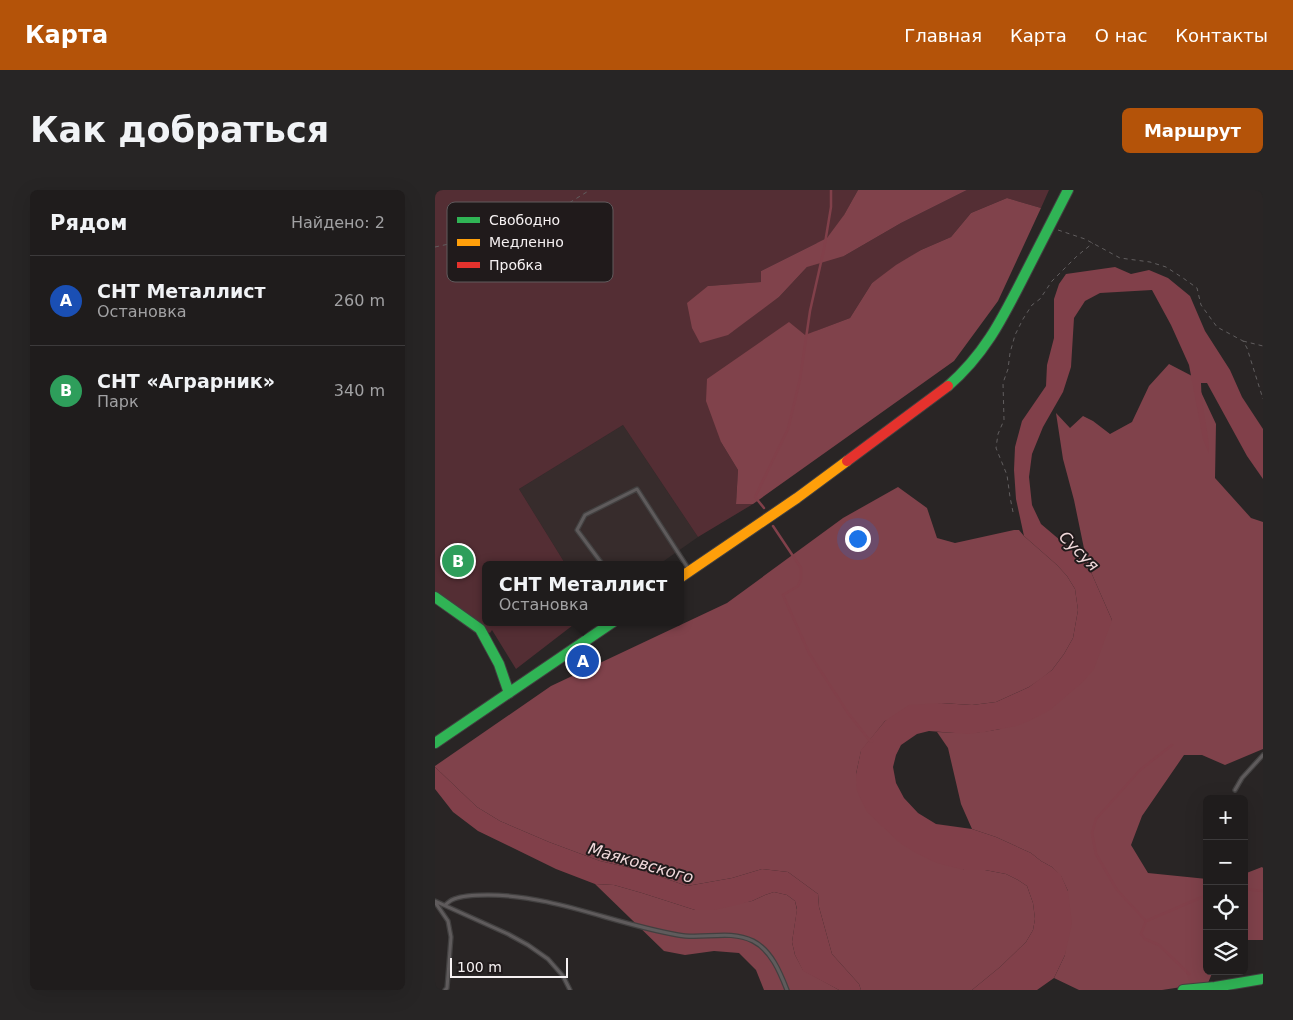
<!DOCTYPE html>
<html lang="ru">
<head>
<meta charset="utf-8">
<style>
	body { margin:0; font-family:"DejaVu Sans",sans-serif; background:#272525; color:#f1f3f6 }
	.controls { position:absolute; right:15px; bottom:15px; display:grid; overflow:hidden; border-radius:8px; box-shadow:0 5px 20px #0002 }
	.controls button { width:45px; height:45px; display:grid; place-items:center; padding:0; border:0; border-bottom:1px solid #3c3a3b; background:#1f1c1c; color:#f1f3f6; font:25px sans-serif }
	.scale { position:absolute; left:15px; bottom:12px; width:118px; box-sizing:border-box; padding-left:5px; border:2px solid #f6f1f2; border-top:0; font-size:14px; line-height:18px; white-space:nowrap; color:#f6f1f2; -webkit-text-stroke:4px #201a1b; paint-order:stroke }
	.you { position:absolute; left:422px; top:348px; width:18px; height:18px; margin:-12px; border:4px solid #fff; border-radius:50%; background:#1a73e8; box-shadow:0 0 0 8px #1a73e833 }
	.badge { display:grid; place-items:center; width:32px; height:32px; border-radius:50%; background:#b45309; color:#fff; font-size:16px; font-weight:700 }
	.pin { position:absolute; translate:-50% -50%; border:2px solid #fff; box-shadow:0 1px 5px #0006 }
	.popup { position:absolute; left:47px; top:371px; width:202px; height:65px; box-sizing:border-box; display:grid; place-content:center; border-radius:8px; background:#1f1c1c; filter:drop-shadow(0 1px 4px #0005); font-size:16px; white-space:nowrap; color:#a1a1a3 }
	.popup b { font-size:19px; color:#f1f3f6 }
	.popup::after { content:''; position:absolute; left:50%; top:100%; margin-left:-10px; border:10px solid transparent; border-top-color:#1f1c1c }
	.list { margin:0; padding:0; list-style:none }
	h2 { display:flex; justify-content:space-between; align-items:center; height:65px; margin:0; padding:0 20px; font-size:21px }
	h2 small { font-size:16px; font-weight:400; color:#a1a1a3 }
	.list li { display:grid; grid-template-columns:32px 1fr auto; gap:15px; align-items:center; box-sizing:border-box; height:90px; padding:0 20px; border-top:1px solid #3c3a3b }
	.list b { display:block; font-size:19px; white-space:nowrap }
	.list p { margin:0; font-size:16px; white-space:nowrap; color:#a1a1a3 }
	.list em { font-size:16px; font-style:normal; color:#a1a1a3 }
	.icon { flex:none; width:28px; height:28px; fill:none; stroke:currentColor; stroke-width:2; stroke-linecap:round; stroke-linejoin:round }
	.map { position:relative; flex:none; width:828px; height:800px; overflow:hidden; border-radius:8px }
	header { display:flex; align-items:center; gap:30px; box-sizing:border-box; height:70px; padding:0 25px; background:#b45309; color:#fff }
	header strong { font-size:24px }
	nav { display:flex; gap:28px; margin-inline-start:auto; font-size:18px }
	.intro { display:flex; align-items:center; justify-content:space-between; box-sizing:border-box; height:120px; padding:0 30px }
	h1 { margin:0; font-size:35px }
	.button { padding:12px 22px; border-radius:8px; background:#b45309; color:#fff; font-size:18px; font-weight:700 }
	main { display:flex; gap:30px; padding:0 30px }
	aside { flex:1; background:#1f1c1c; border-radius:8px; box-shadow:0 5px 20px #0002 }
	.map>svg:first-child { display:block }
	.built { fill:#372c2c }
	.green { fill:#542e34; fill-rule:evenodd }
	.forest { fill:#80424b }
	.water { fill:#81404a }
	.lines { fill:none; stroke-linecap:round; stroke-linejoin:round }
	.stream { stroke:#81404a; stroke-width:2.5 }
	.lane-casing { stroke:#424040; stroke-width:5.5 }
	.fast-casing { stroke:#424040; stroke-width:12 }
	.slow-casing { stroke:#424040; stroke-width:12 }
	.jam-casing { stroke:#424040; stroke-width:12 }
	.path { stroke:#615e5f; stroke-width:1; stroke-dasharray:4 4; stroke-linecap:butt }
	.lane { stroke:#5f5b5c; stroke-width:3 }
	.fast { stroke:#30b455; stroke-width:10 }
	.slow { stroke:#ff9f0a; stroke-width:10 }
	.jam { stroke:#e5322d; stroke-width:10 }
	.labels { text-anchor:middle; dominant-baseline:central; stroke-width:4; stroke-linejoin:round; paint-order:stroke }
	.water-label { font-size:16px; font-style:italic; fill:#f0d9db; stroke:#201a1b }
	.key { fill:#201a1b; stroke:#605a5c; stroke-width:1 }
	.key-label { font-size:14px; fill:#f6f1f2 }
</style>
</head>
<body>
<header>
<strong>Карта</strong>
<nav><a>Главная</a><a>Карта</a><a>О нас</a><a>Контакты</a></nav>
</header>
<div class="intro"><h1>Как добраться</h1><a class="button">Маршрут</a></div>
<main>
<aside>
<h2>Рядом<small>Найдено: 2</small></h2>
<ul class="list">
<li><span class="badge" style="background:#1a4fb4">A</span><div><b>СНТ Металлист</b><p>Остановка</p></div><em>260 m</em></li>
<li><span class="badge" style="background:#2e9e5b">B</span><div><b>СНТ «Аграрник»</b><p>Парк</p></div><em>340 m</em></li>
</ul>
</aside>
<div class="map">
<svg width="828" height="800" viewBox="0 0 828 800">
	<rect width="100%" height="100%" fill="#292525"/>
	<path class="built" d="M188,235l75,112 -40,28h-92l-47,-76z"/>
	<path class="green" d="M0,0h423l-15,27 1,39 57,-33 66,-33h82l-8,18 -34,-10 -36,15 -20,24 -30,13 -49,33 -22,35 -34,13 -95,111 17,28 -2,34h17l-55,33 -75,-112 -104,64 47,76h-80v57h91l-61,47 -24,-39 -2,3 -10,-4 -45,-32zM382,53l-10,24 -28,30 -46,34 -7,-3 -18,-42 53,-4v-11z"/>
	<path class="forest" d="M423,0h109l-66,33 -57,33 -37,11 -28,30 -51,38 -28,8 -8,-15 -5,-25 21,-17 53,-4v-11l66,-33 17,-23z
		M572,8l34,10 -43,93 -44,60 -201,143h-17l2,-34 -17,-28 -15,-41 1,-22 82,-57 16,13 45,-17 22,-35 24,-18 25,-15 30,-13 20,-24z
		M734,174l25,13 22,47 -1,54 36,40 12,4v227l-38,16 -23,-10h-18l-42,61 -11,29 17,28 59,6v92h6l-5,12 -46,7h-83l-25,-12 11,-23 3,-64 -7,-15 -9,-9 -11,-6 -10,-8 -35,-16 -24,-8 -11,-25 -13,-56 -11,-16c21,1 41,2 63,-3l112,-109 -25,-57 -13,-63 -11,-41 -7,-46 14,15 13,-12 10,5 17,13 22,-12 17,-36z
		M463,297l29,21 10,30 18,5 59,-13h5l5,6 33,29 10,11 8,13 3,21 -5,28 -9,16 -12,16 -11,9 -12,8 -33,15 -24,3 -31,-2 -56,18 -24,30 -5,23 108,96h21l21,4 12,6 9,6 6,17 2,16 -2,11 -7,12 -26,25 -28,23h-111l-2,-6 -27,-30 -13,-47 -1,-13 -30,-22 -26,-3 -30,9 -45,8 -43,-15 -44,-10 -51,-19 -49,-21 -23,-14 -42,-40v-1l116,-80 176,-83 116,-85z
		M827,677l1,1v72h-19v-66z
		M160,694l19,1 28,8 53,17 57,-9 13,-6 9,-3 13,3 8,6 2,9 -5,32 3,13 8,15 36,20h-75l-8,-20 -17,-17 -25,-2 -29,4 -21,-4z"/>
	<path class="water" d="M680,77l16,7 18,-4 19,8 22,18 15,35 25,39 12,27 21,32v50l-16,-23 -40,-73h-6c0,24 8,47 8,71l-6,-15 -14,-74 -18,-40 -19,-35 -52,3 -15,8 -11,17 -3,49 -8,25 -20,35 -11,27 -3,23 3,28 9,19 46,39 25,57 -18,49 -11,13 -33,28 -21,11 -13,5 -31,6 -17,2 -39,-3 -12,3 -16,11 -5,10 -3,12 3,16 8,15 14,15 18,11 36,5 24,8 35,16 10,8 11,6 9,8 7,16 4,32 -7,32 -11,23 -17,12h-65l28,-23 26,-25 7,-12 2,-11 -2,-16 -6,-17 -9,-6 -12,-6 -21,-4h-21l-27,-7 -21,-10 -16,-10 -33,-31 -10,-21 -1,-17 5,-24 24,-29 24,-16 32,-2 31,2 24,-3 33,-15 23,-17 12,-16 9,-16 5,-28 -3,-21 -8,-13 -10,-11 -33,-29 -8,-37 -2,-29 1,-23 7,-26 24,-35 1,-21 7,-27v-39l5,-15 7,-10z
		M0,577l42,40 23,14 49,21 51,19 44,10 43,15 45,-8 30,-9 26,3 30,22 1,13 13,47 27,30 2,6h-22l-36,-19 -8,-16 -3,-13 5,-33 -2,-8 -8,-6 -13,-3 -9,3 -13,6 -20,5 -18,4h-19l-53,-17 -28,-8 -19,-1 -39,-15 -78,-38 -25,-19 -18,-23z"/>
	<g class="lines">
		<path class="stream" d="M329,318l-9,-11 33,-68 12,-50 10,-68 14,-62 7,-42v-17
			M338,336l28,42v11l-3,7 -15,9 26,58 39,60 22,28h2
			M809,699l19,2
			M711,731l-29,-31 -21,-36 -4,-21 4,-14 44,-49 32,-25
			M754,784l-30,-29 -14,-6 -4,-5 5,-13 61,-26"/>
		<g class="lane-casing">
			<path id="lane" d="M168,375l-26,-35 8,-15 52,-26 51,79
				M800,600l7,-12 21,-23
				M0,711l73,33 20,11 20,14 15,17 7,14
				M0,712l13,19 3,16 -4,51 -2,2
				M10,715c3,-2 5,-5 9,-6 10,-4 23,-4 34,-4 65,0 126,29 190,40 24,5 51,-6 75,6 18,9 27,31 34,49"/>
		</g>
		<g class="fast-casing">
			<path id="fast" d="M513,196c37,-32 54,-67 76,-110 15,-29 29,-57 44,-86
				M0,407l45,32 19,35 10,29
				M0,553l178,-121
				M748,800l32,-3 48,-8"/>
		</g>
		<g class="slow-casing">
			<path id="slow" d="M246,387l116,-79 50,-37"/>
		</g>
		<g class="jam-casing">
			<path id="jam" d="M412,271l101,-75"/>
		</g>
		<path class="path" d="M623,40l27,9 35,19 30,4 16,5 17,11 14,10 4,17 16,22 26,14 4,7 16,51
			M0,57l46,-10 10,-5 10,-6 55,-12 13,-11 21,-13
			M808,151l20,5
			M578,322l-3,-15 -3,-22 -11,-27 2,-14 6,-14 -1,-37 5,-14 2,-16 5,-18 8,-16 9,-14 8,-6 12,-18 25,-25 16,-13"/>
		<use href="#lane" class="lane"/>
		<use href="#fast" class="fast"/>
		<use href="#slow" class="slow"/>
		<use href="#jam" class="jam"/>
	</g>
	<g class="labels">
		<g class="water-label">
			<text transform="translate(644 361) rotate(45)">Сусуя</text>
			<text transform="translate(206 673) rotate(16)">Маяковского</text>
		</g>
	</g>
	<rect x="12" y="12" width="166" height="80" rx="8" class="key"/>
	<rect x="22" y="27" width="23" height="6" fill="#30b455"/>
	<rect x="22" y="49" width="23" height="7" fill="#ff9f0a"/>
	<rect x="22" y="72" width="23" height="6" fill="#e5322d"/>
	<g class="key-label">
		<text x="54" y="35">Свободно</text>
		<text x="54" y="57">Медленно</text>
		<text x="54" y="80">Пробка</text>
	</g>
</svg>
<div class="controls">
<button>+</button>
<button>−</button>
<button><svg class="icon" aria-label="locate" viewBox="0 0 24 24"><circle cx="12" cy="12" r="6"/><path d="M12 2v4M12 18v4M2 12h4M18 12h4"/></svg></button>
<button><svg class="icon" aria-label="layers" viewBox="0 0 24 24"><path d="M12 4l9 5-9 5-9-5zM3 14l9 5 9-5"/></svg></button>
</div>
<div class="scale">100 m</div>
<div class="you"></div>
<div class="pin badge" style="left:148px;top:471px;background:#1a4fb4">A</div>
<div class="popup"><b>СНТ Металлист</b>Остановка</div>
<div class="pin badge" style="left:23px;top:371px;background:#2e9e5b">B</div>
</div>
</main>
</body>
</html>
